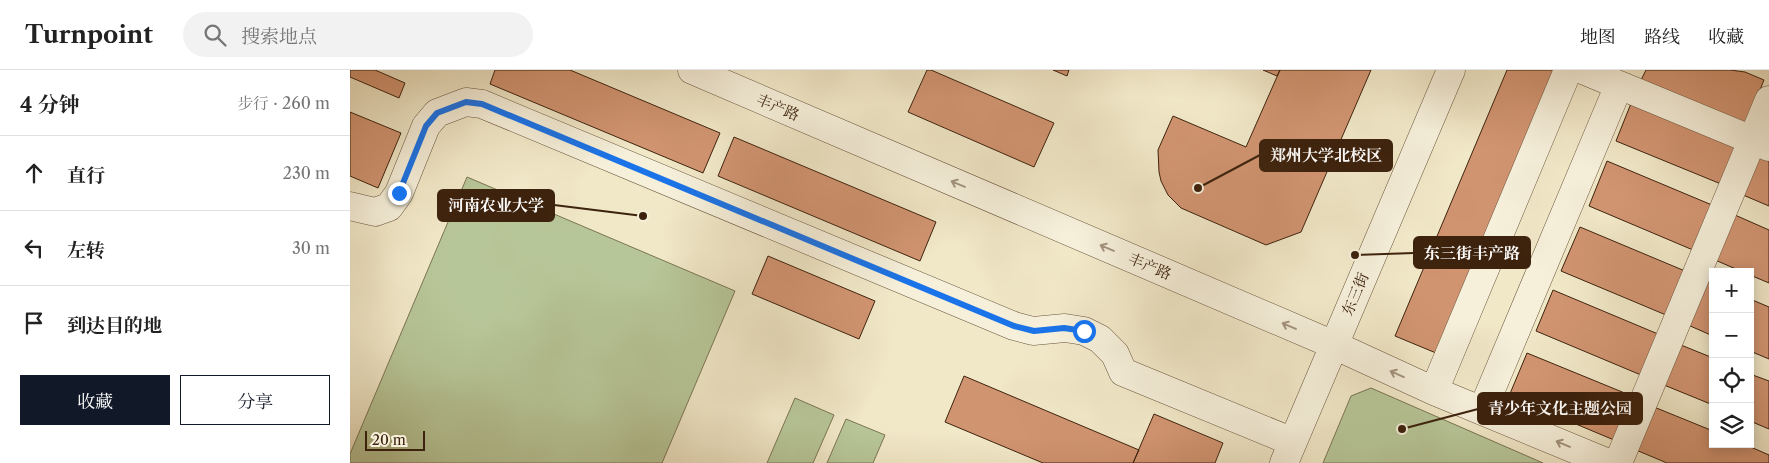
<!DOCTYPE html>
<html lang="zh">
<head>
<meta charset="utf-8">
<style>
	body { margin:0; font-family:"Libre Caslon Text","Noto Serif SC",serif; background:#f2f2f2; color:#222 }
	.controls { position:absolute; right:15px; bottom:15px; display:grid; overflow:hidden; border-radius:0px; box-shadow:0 2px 12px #0003 }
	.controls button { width:45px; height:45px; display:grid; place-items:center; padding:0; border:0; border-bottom:1px solid #e0e0e0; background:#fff; color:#222; font:25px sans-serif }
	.scale { position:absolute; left:15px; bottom:12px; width:60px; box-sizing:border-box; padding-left:5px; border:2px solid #3d220d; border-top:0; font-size:14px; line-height:18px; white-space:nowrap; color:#3d220d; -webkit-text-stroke:4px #f6f0db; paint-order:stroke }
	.stop { position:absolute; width:15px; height:15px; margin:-11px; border:4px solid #1a73e8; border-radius:50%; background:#fff }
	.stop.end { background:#1a73e8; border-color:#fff; box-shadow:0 1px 5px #0008 }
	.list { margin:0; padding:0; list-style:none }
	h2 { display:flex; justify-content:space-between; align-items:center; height:65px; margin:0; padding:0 20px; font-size:21px }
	h2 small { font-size:16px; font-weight:400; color:#767676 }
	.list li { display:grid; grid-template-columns:32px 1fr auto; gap:15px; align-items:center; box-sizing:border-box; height:75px; padding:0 20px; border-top:1px solid #e0e0e0 }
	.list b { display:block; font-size:19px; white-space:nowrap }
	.list em { font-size:16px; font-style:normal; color:#767676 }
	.actions { display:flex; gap:10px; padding:15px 20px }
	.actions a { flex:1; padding:11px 0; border:1px solid #111827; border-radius:0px; text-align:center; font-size:18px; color:#111827 }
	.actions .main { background:#111827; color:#fff }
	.icon { flex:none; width:28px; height:28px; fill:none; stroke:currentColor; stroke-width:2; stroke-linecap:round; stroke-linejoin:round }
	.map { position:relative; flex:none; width:1419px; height:393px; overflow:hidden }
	header { display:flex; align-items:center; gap:30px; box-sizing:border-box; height:70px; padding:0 25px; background:#fff; border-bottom:1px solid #e0e0e0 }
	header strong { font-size:24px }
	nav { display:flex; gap:28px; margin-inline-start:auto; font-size:18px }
	.search { width:350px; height:45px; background:#f2f2f2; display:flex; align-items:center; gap:12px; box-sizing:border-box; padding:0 18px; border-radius:28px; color:#767676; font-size:19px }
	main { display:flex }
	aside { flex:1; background:#fff }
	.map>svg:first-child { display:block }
	.green { fill:#b7c698; stroke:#7a7452 }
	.building { fill:#d19471; stroke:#3d220d }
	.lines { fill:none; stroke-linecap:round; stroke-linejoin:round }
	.minor-casing { stroke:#6a543c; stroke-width:29 }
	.minor { stroke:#f6f0db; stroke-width:28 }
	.oneway { stroke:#a3937e }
	.route { stroke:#1a73e8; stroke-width:6 }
	.labels { text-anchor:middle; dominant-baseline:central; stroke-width:4.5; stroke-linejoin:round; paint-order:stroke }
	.street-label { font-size:15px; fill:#3d220d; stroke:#f6f0db }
	.leader { fill:none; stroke:#3d220d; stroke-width:2 }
	.callout-dot { fill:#3d220d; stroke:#f6f0db; stroke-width:2 }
	.callout { fill:#3d220d; stroke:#3d220d; stroke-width:2 }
	.callout-label { font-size:16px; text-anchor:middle; font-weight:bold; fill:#fff }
</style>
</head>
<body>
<header>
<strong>Turnpoint</strong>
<div class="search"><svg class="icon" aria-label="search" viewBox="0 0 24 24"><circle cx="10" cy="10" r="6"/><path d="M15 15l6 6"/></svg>搜索地点</div>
<nav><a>地图</a><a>路线</a><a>收藏</a></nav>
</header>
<main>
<aside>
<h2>4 分钟<small>步行 · 260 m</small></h2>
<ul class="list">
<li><svg class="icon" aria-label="ahead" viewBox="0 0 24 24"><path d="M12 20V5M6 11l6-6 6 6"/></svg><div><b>直行</b></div><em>230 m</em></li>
<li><svg class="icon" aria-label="left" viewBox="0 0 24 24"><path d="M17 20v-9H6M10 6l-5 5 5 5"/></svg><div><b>左转</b></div><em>30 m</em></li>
<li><svg class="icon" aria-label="arrive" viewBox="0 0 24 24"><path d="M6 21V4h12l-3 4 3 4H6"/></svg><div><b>到达目的地</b></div></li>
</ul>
<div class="actions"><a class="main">收藏</a><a>分享</a></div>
</aside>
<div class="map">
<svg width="1419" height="393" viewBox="0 0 1419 393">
	<rect width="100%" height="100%" fill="#f1e8c8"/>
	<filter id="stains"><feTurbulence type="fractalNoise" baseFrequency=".004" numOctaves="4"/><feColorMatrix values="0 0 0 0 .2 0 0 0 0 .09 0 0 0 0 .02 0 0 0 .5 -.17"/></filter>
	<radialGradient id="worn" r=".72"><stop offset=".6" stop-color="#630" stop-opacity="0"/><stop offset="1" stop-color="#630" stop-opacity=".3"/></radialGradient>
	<path class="green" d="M117,107l268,114 -73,172h-312v-9z
		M1021,318l172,75h-220l28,-67z
		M445,328l39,17 -21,48h-46z
		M496,349l39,16 -12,28h-46z"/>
	<path class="building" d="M0,0h25l30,13 -6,15 -49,-21z
		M145,0h75l150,63 -17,40 -213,-89z
		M577,0h4l123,53 -20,44 -126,-55z
		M703,0h16l-2,6z
		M913,0h17l-3,6z
		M930,0h91l-70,162 -35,13 -85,-37 -13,-13 -7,-14 -2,-9 -1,-22 15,-34 73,31z
		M1157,0h49l-120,283 -41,-17z
		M1296,0h84l15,2 19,8 -18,44 -105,-44z
		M1282,31l105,44 -16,39 -105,-43z
		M0,42l51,21 -23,55 -28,-12z
		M384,67l202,85 -16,39 -202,-85z
		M1409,86l10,4v46l-26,-11z
		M1257,91l105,44 -19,45 -104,-44z
		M1385,145l34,15v53l-19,-8v-3h-7l-28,-12z
		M1230,157l105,44 -19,44 -105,-44z
		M418,186l107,45 -16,38 -107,-45z
		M1357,211l6,2v53l-25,-11z
		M1203,220l105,44 -17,41 -105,-44z
		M1400,229l19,8v52l-19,-8z
		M1331,275l32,13v47l-49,-20z
		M1177,283l105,43 -18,44 -105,-44z
		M1400,304l19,7v48l-19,-8z
		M614,306l175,74 -6,13h-90l-98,-41z
		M1304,337l59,24v13h31l25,11v8h-102l-31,-13z
		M804,344l69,29 -8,20h-82z"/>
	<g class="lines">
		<g class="minor-casing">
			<path id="minor" d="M342,0l642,275 100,46 174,72
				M1233,0l186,77
				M0,136l25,6 14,-5 10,-14 27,-67 11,-13 29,-11 16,2 532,222 19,5 32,-3 19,3 16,8 15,15 8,18 170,70
				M1084,321l134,-321
				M1132,341l137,-326
				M934,393l167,-393
				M1268,393l151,-363"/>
		</g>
		<use href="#minor" class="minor"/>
	</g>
	<defs><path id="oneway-shaft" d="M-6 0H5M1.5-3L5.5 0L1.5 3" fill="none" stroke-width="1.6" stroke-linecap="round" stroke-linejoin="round" transform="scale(1.25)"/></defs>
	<g class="oneway">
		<use href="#oneway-shaft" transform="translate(608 114) rotate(-157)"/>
		<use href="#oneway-shaft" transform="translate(757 178) rotate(-157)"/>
		<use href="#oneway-shaft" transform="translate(939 256) rotate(-157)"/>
		<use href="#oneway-shaft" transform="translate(1047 304) rotate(-156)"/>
		<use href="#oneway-shaft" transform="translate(1213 374) rotate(-157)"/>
	</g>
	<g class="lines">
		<path class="route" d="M49,123l27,-67 11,-13 29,-11 16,2 532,222 20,5 30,-3 20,3"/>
	</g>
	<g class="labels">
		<g class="street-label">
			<text transform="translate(428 37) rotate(23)">丰产路</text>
			<text transform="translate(800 196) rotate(23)">丰产路</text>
			<text transform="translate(1005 224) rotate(-67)">东三街</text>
		</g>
	</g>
	<path class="leader" d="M848 118L910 85M293 146L204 135M1005 185L1064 183M1052 359L1128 339"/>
	<g class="callout-dot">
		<circle cx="848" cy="118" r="5"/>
		<circle cx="293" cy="146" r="5"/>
		<circle cx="1005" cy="185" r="5"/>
		<circle cx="1052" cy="359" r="5"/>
	</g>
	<g class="callout">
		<rect x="910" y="70" width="132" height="31" rx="5"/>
		<rect x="88" y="120" width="116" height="31" rx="5"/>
		<rect x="1064" y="167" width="116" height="31" rx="5"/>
		<rect x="1128" y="323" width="164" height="31" rx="5"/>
	</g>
	<g class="callout-label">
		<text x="976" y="91">郑州大学北校区</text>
		<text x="146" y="141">河南农业大学</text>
		<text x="1122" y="189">东三街丰产路</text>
		<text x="1210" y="344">青少年文化主题公园</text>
	</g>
	<rect width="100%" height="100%" filter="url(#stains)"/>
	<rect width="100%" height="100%" fill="url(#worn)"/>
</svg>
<div class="controls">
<button>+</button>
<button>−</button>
<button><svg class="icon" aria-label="locate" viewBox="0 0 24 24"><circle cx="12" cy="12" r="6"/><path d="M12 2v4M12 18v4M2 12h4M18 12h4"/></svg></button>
<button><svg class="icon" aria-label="layers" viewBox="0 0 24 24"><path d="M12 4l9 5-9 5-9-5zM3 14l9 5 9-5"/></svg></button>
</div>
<div class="scale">20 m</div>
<div class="stop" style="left:734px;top:261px"></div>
<div class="stop end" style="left:49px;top:123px"></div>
</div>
</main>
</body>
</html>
